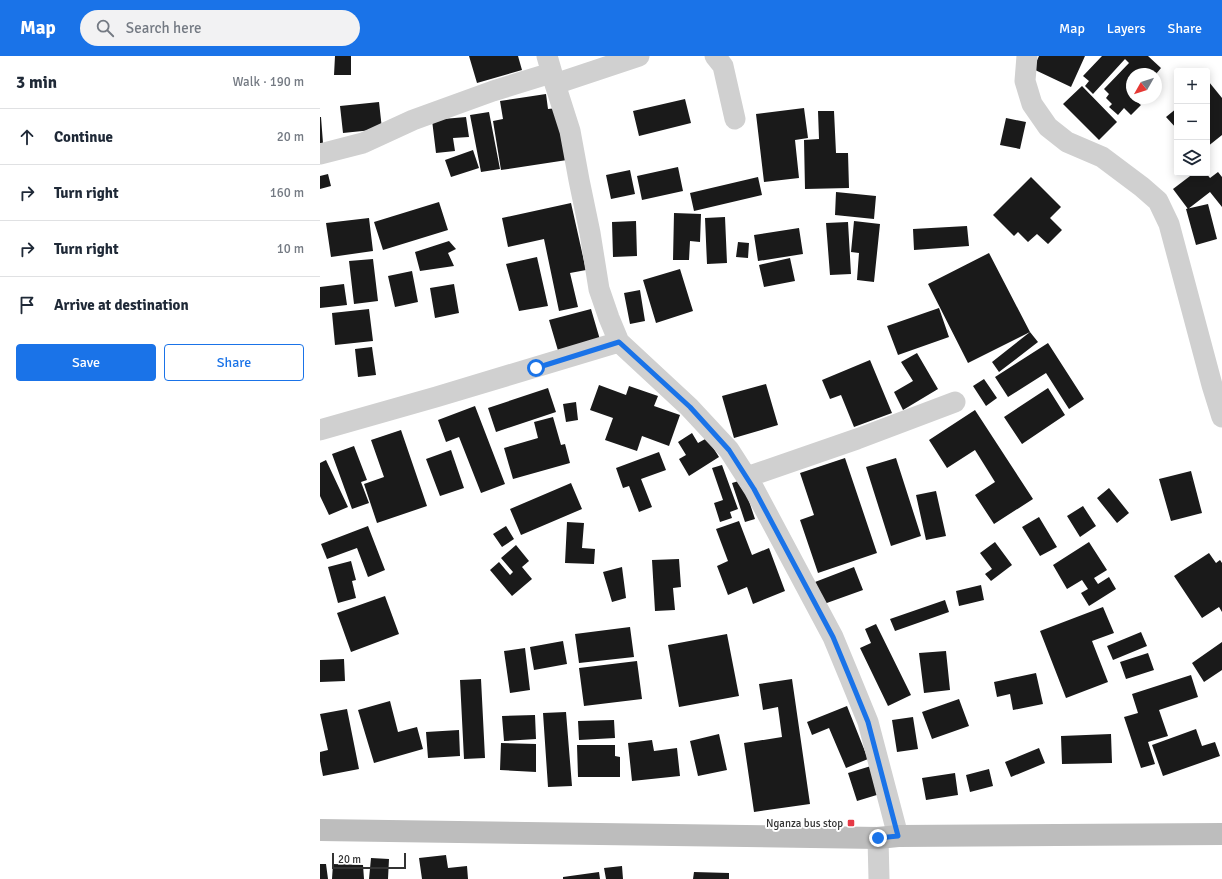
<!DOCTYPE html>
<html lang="en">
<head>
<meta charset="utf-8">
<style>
	body { margin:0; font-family:Signika,sans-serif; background:#f2f2f3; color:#1f2937 }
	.controls { position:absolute; right:12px; top:12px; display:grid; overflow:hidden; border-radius:4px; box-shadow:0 2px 10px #0003 }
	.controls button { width:36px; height:36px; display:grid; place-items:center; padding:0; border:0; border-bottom:1px solid #e0e1e3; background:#fff; color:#1f2937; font:20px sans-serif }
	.compass { position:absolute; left:806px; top:12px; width:36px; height:36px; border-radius:50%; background:#fff; box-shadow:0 2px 10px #0003; rotate:231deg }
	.scale { position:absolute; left:12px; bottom:10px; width:74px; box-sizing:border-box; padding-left:4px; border:2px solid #333; border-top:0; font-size:11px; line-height:14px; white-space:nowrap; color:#333; -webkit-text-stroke:3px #fff; paint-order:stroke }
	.stop { position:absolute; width:12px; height:12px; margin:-9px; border:3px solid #1a73e8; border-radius:50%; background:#fff }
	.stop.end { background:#1a73e8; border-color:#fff; box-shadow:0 1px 4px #0008 }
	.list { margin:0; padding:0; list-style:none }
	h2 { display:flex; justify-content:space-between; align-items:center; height:52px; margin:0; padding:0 16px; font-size:17px }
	h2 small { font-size:13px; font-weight:400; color:#747a83 }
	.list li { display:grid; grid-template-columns:26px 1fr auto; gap:12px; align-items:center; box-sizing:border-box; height:56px; padding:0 16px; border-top:1px solid #e0e1e3 }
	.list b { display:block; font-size:15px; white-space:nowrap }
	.list em { font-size:13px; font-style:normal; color:#747a83 }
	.actions { display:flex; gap:8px; padding:12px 16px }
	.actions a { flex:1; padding:9px 0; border:1px solid #1a73e8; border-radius:4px; text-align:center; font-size:14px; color:#1a73e8 }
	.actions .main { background:#1a73e8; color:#fff }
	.icon { flex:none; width:22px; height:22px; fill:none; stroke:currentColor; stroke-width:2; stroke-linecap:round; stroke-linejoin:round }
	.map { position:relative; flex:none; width:902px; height:823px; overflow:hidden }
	header { display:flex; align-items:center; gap:24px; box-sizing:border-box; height:56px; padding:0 20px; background:#1a73e8; color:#fff }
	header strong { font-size:19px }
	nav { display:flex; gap:22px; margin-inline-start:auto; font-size:14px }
	.search { width:280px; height:36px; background:#f2f2f3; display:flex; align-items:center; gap:10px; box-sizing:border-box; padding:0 14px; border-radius:22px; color:#747a83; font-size:15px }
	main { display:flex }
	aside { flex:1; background:#fff }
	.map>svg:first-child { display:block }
	.building { fill:#1a1a1a }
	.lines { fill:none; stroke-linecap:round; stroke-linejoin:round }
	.street { stroke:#d0d0d0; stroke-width:21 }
	.secondary { stroke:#bdbdbd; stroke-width:22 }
	.route { stroke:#1a73e8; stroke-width:5 }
	.poi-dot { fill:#e63946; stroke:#fff; stroke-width:1.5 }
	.labels { text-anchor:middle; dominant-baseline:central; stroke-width:4; stroke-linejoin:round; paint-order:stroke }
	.poi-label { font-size:11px; fill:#333; stroke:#fff; text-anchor:end }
</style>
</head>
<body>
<header>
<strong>Map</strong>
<div class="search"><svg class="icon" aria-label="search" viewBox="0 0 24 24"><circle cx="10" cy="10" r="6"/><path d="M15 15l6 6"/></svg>Search here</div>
<nav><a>Map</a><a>Layers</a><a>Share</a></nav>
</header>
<main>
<aside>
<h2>3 min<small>Walk · 190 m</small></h2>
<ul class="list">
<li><svg class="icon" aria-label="ahead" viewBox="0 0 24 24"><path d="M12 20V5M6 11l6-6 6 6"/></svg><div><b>Continue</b></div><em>20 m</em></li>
<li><svg class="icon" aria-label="right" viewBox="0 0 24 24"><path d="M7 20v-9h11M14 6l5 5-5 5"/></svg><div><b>Turn right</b></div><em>160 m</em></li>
<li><svg class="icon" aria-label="right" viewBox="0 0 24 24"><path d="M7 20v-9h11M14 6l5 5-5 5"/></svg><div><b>Turn right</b></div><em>10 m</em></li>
<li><svg class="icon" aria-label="arrive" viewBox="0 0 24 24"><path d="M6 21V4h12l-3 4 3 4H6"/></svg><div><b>Arrive at destination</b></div></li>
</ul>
<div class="actions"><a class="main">Save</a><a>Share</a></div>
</aside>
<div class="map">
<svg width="902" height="823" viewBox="0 0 902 823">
	<rect width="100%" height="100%" fill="#fff"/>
	<path class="building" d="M15,0h16v19h-17z
		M149,0h49l4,14 -45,13z
		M719,0h46l-14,31 -38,-18z
		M782,0h46l13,12 -5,6h-24v24l9,7 -10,10 -7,-7 -6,7 -9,-8 3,-3 -6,-6 3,-4 -5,-5 25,-26 -4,-4 -32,35 -8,-8 4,-5 -6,-5z
		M889,26l13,16v37l-15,12v-64z
		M762,30l35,36 -18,18 -36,-36z
		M226,38l2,15 10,-1 9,52 -66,10 -8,-49 10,-2 -3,-18z
		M365,43l6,24 -52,13 -6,-25z
		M59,46l3,27 -39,4 -3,-27z
		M484,52l4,30 -13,2 4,38 -35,4 -8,-68z
		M857,52v21l-11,-12z
		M498,55h16l2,42h12l1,35 -44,1 -1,-49 15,-1z
		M169,56l11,57 -19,3 -11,-57z
		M0,61h1l2,26h-3z
		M146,61l3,20 -16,1 2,13 -19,2 -4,-33z
		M686,62l20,4 -6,27 -20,-4z
		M153,94l6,18 -28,9 -6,-17z
		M358,111l5,24 -41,9 -5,-24z
		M310,114l5,24 -24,5 -5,-24z
		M898,116l4,5v30l-12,-15 -22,17 -15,-20 21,-16h12l4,5z
		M8,118l3,12 -11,3v-13z
		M438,121l4,18 -68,16 -4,-18z
		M711,121l30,30 -11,11 12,12 -14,14 -11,-10 -9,8 -10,-10 -4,4 -21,-21z
		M516,136l40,4 -2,23 -39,-4z
		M119,146l9,28 -65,20 -9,-28z
		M251,147l15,67 -16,3 8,34 -19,4 -15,-72 -36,8 -6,-29z
		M888,148l9,35 -21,6 -10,-36z
		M354,157l27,1 -1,28 -10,-1 -1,19h-16z
		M405,161l2,46 -20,1 -2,-46z
		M49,162l4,33 -42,6 -5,-34z
		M316,165l1,35 -24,1 -1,-35z
		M534,165l26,3 -6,58 -17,-2 2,-27 -8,-1z
		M528,166l3,52 -21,1 -4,-52z
		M647,170l2,20 -55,4 -1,-21z
		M479,172l4,26 -45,7 -4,-26z
		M129,185l7,8 -8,4 6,13 -34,5 -5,-19z
		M418,186l11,1 -1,15 -12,-1z
		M669,197l41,79 -62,31 -40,-79z
		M217,201l11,49 -29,5 -13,-47z
		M470,202l5,23 -31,6 -5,-22z
		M53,203l5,42 -24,3 -5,-43z
		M360,213l13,42 -37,12 -13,-43z
		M92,215l6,31 -23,5 -7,-31z
		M24,228l3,21 -27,3v-21z
		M134,228l5,29 -24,5 -5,-30z
		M320,234l5,31 -15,3 -6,-31z
		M619,252l10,29 -51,18 -11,-29z
		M49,253l4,32 -38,4 -3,-32z
		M271,253l10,34 -42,11 -10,-34z
		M710,276l8,10 -39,30 -7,-10z
		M728,287l36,56 -15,10 -23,-36 -38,24 -13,-20z
		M52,291l4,28 -18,2 -3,-28z
		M597,297l21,36 -35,21 -9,-18 19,-11 -12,-19z
		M550,304l22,53 -38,14 -13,-32 -11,4 -8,-19z
		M664,323l13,19 -11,8 -13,-20z
		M446,328l12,41 -44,13 -12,-42z
		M279,329l27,10 3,-9 29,10 -4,10 26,9 -11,31 -27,-10 -5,15 -32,-11 8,-22 -23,-8z
		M228,332l8,24 -60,20 -8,-24z
		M728,332l17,27 -43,29 -18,-27z
		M256,346l2,18 -12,2 -3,-18z
		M155,350l30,78 -24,9 -22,-56 -13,5 -8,-22z
		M655,354l58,89 -39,25 -19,-29 20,-13 -20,-32 -28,18 -18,-28z
		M233,361l8,28 4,-1 5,19 -57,16 -9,-31 34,-10 -4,-16z
		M81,374l26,76 -50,17 -13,-39 20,-7 -13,-37z
		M372,377l6,10 9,-5 12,19 -30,19 -10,-17 7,-4 -8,-13z
		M34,390l13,34 -6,2 8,21 -17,6 -20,-55z
		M131,394l13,38 -24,8 -14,-37z
		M339,396l7,18 -25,9 11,28 -13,5 -10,-26 -6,2 -7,-20z
		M525,402l32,95 -59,20 -18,-53 14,-5 -14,-42z
		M576,402l25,78 -30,10 -25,-79z
		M6,404l22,47 -19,8 -9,-19v-33z
		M402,409l16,44 -8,3 2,6 -12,4 -6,-19 9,-3 -11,-32z
		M871,415l11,42 -31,8 -12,-42z
		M422,424l13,39 -10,3 -13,-39z
		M251,427l11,26 -61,26 -11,-26z
		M789,432l20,25 -12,10 -20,-25z
		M616,435l10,45 -20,4 -10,-45z
		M763,450l13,20 -16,11 -13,-21z
		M719,461l18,30 -17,9 -18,-29z
		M419,465l13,34 17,-7 16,43 -32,13 -6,-17 -19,8 -11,-29 11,-5 -12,-32z
		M247,466l17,1 -2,25 13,1 -1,15 -29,-1z
		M48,470l17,44 -17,7 -11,-29 -30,11 -6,-15z
		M186,470l8,13 -12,8 -9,-13z
		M675,486l17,23 -21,16 -6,-7 7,-5 -12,-16z
		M769,486l18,28 -13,8 4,6 11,-7 7,12 -27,17 -8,-13 7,-4 -6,-9 -15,9 -14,-24z
		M196,489l13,16 -7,6 10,12 -20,17 -22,-26 9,-8 11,13 3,-3 -12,-14z
		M889,497l7,10 4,-3 2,3v49l-3,-5 -17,11 -28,-42z
		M359,503l2,28 -8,1 2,22 -20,1 -3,-51z
		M31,505l5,19 -4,1 4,17 -18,5 -10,-36z
		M302,511l4,31 -14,4 -9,-30z
		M534,511l9,23 -39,14 -9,-22z
		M661,529l3,15 -25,6 -3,-15z
		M65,540l14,38 -48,18 -14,-39z
		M625,544l4,12 -54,19 -5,-12z
		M783,551l11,26 -22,8 16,41 -42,16 -26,-67z
		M556,568l35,71 -23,11 -28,-58 11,-5 -6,-14z
		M310,571l4,30 -55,6 -4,-29z
		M821,576l6,14 -34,14 -6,-14z
		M407,578l12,62 -60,11 -11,-62z
		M243,585l4,23 -33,6 -4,-23z
		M902,586v28l-18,12 -12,-19z
		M205,592l5,42 -20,3 -6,-42z
		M626,595l4,39 -26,3 -5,-40z
		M828,597l6,17 -28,9 -6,-17z
		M24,603l1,22 -25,1v-22z
		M317,605l5,38 -58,7 -5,-38z
		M716,617l7,31 -30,6 -3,-16 -13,3 -3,-15z
		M871,619l7,22 -39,13 9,26 -20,6 7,22 -14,4 -17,-51 14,-4 -6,-19z
		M161,623l4,79 -21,1 -4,-79z
		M472,623l18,125 -56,8 -10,-69 38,-6 -4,-30 -15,3 -4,-26z
		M639,643l10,27 -37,13 -10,-27z
		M70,645l8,31 19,-5 6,22 -49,14 -16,-53z
		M527,650l21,53 -22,9 -17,-40 -17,7 -5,-13z
		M27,653l12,60 -36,7 -3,-15v-9l8,-2 -8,-36z
		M246,656l6,74 -24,1 -5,-74z
		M215,659l1,24 -32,2 -2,-25z
		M593,661l5,32 -21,3 -5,-32z
		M294,664l1,18 -36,2 -1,-19z
		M876,673l6,17 13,-4 5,14 -57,20 -11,-31z
		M139,674l1,26 -32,2 -2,-26z
		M399,678l8,36 -29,6 -8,-35z
		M791,678l1,29 -50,1 -1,-28z
		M332,684l2,11 23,-3 3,28 -48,5 -4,-38z
		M181,687l35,1v28l-36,-2z
		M257,689h38v11l5,1v20h-42z
		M719,692l6,15 -34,14 -6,-15z
		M551,710l9,28 -23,7 -9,-28z
		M669,713l4,17 -23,6 -4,-17z
		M635,717l3,22 -32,5 -4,-22z
		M126,799l2,13 19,-2 1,13h-46l-3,-21z
		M51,802l18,1 -1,20h-19z
		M0,808h6l2,15h-8z
		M13,808l30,1 1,14h-32z
		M302,810l1,13h-17l-2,-11z
		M279,816l1,7h-37v-2z
		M374,816l35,1v6h-36z"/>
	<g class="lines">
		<path class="street" d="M227,0l8,28 15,47 9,49 11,53 9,56 10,29 10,24 70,65 40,43 25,39 79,148 17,41 18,44 30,114
			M395,0l8,10 12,53
			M707,0l-2,25 7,23 16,23 19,15 35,15 40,30 16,14 11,23 43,161 10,32
			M235,28l84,-28
			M0,98l43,-11 50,-23 80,-29 58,-18
			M0,374l116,-33 183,-55
			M427,421l110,-38 98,-37
			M558,782l1,41"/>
		<path class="secondary" d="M0,774l558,8 20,-2 324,-2"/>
	</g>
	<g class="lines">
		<path class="route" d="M216,312l83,-26 71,65 39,43 25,39 79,148 17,41 18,44 30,114 -20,2"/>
	</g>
	<rect class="poi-dot" x="527" y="763" width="8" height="8" rx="2"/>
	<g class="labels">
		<g class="poi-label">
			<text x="523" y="767">Nganza bus stop</text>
		</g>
	</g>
</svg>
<div class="controls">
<button>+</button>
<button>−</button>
<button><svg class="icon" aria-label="layers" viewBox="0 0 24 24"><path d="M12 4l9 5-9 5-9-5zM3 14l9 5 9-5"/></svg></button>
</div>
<svg class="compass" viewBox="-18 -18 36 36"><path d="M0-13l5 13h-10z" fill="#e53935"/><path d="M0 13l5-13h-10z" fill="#747a83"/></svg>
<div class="scale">20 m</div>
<div class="stop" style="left:216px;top:312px"></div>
<div class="stop end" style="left:558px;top:782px"></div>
</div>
</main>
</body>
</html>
